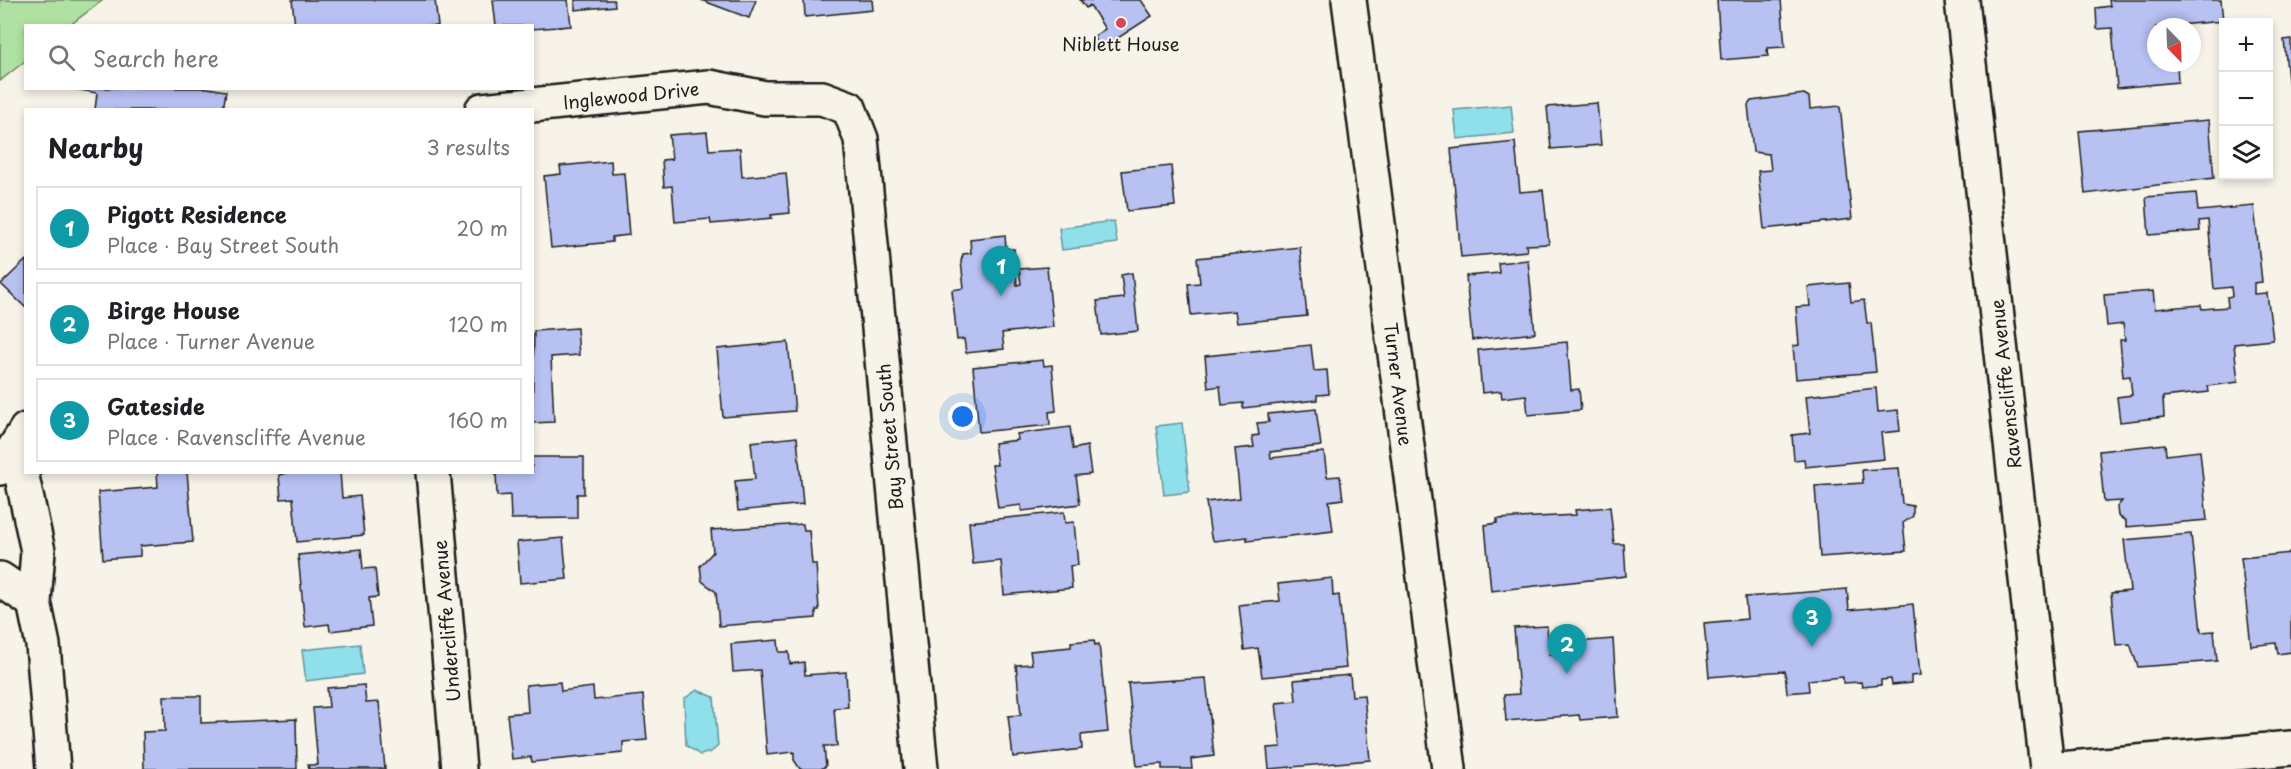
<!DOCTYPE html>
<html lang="en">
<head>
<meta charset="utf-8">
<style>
	body { margin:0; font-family:"Playpen Sans",sans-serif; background:#f6f6f6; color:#202124 }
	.controls { position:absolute; right:18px; top:18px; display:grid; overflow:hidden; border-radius:0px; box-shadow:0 3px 9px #0003 }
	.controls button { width:54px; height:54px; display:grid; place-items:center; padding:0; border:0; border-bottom:2px solid #e0e0e0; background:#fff; color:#202124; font:30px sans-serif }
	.compass { position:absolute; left:2147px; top:18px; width:54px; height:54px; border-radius:50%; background:#fff; box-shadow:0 3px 9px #0003; rotate:157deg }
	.you { position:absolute; left:963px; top:417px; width:21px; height:21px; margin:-15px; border:4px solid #fff; border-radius:50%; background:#1a73e8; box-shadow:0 0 0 9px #1a73e833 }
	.badge { display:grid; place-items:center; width:39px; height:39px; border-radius:50%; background:#111827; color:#fff; font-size:20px; font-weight:700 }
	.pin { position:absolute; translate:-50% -50px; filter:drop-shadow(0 2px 3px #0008) }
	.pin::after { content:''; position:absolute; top:32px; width:21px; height:18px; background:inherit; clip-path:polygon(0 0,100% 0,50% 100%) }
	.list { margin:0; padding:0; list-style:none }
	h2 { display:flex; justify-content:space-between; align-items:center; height:78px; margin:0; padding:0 24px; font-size:26px }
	h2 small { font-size:20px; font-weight:400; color:#757577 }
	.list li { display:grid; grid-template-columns:39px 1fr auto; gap:18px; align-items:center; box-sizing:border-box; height:84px; margin:0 12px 12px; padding:0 12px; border:2px solid #e0e0e0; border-radius:0px }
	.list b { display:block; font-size:22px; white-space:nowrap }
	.list p { margin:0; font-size:20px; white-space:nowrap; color:#757577 }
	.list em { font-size:20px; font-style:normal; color:#757577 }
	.icon { flex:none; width:33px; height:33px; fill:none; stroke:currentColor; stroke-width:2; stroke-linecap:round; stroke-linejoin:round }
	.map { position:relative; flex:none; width:2291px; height:769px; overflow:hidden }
	.search { position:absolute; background:#fff; box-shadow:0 3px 9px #0003; left:24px; top:24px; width:510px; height:66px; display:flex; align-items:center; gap:15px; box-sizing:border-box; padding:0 21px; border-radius:0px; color:#757577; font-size:22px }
	.panel { position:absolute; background:#fff; box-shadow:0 3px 9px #0003; left:24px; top:108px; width:510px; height:366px; border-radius:0px }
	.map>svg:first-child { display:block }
	.green { fill:#aee1a2; stroke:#657e5f; stroke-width:1.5 }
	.water { fill:#90e0ec; stroke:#629299; stroke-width:1.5 }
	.building { fill:#b7c1f2; stroke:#1c1c1c; stroke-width:1.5 }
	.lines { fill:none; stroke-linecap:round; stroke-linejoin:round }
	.minor-casing { stroke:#1c1c1c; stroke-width:38 }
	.minor { stroke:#f7f3e8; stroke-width:33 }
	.poi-dot { fill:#d1495b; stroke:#f7f3e8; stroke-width:2 }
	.labels { text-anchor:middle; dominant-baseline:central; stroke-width:4.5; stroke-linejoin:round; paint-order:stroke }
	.poi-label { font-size:18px; fill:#1c1c1c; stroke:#f7f3e8 }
	.street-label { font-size:18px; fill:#1c1c1c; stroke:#f7f3e8 }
</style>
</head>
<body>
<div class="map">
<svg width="2291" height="769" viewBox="0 0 2291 769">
	<rect width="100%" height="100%" fill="#f7f3e8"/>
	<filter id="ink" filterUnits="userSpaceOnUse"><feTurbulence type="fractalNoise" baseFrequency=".0167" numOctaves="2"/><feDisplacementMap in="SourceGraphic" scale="12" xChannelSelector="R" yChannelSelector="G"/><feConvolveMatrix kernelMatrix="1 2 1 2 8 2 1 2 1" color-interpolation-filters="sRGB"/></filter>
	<g filter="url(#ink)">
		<path class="green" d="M0,0h103l-33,25 -44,1 -1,35 -25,20z"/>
		<path class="water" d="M1511,105l3,28 -57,6 -3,-29z
			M1114,221l3,22 -55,7 -3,-22z
			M1182,423l8,69 -26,3 -8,-69z
			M360,644l3,30 -57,7 -4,-31z
			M697,690l17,7 4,49 -7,6 -11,3 -14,-10 -2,-46z"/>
		<path class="building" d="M292,0h143l3,26h-143z
			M493,0h75l3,26 -39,3v-3h-36z
			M575,0h39l1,6 -40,4z
			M701,0h55l-7,18z
			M804,0h68l1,10 -68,7z
			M1080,0h61l11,16 -51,33 -8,-12 12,-8 -15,-24 -4,3z
			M1717,0h64l4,47 -18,1 1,8 -47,4z
			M2109,0h112l2,21 -67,6v36h21l1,19 -61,6 -5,-60 -15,1 -1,-21 14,-2z
			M2291,39v50l-2,1 -5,-50z
			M69,88h139l18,3 -3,19h-128l2,-17z
			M1804,94l5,3 1,12 30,-3 12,113 -88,10 -6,-58 13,-1 -2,-16 -16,-2 -5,-47 3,-4z
			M1597,103l4,42 -50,4 -4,-42z
			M2209,120l5,58 -129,16 -6,-63z
			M707,132l2,18 31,-2 2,29 44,-4 4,40 -19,2 1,3 -38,4 -23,2 -1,-5 -35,3 -3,-36 -8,1 -2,-27 10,-1 -3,-24z
			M1515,142l5,50 23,-2 6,54 -23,1 1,6 -66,6 -10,-108z
			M611,161l1,13 12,-1 5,62 -17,2v5l-61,6 -7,-72 17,-2 -1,-8z
			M1171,166l4,40 -48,5 -5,-40z
			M2196,193l2,18 56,-5 8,76 -8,1v11l13,-1 6,47 -39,4 4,38 -30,4 1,6 -46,5 1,20 -44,5 -3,-25 15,-2 -2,-19 -7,1 -3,-37h5l-2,-16 -16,2 -3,-31 49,-4 2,18 46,-4 1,4 26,-2 -1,-10 5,-1 -1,-9 -17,2 -6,-69 -9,1 1,10 -51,4 -3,-38z
			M1005,235l1,14h8l3,36 4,-1 -2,-15 28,-2 6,60 -51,6 2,16 -38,4 -2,-14 -7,1 -5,-50 12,-2 -3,-27 2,-7 8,-1 -1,-14z
			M1300,247l7,69 -70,7 -2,-12 -44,4 -3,-31 12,-1 -3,-25z
			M26,260v48l-25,-24z
			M1528,260l7,73 -63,7 -6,-64 33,-3 -1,-10z
			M1132,273l6,58 -37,4 -4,-34 27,-3 -3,-23z
			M1849,283l2,19 13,-2 3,23h4l5,49 -80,7 -3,-33 6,-1 -3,-38 14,-1 -2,-19z
			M577,328l2,27 -28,2 3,65 -22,1 2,-92z
			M788,342l7,69 -72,6 -6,-68z
			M1567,342l4,48 8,-1 2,21 -53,5 -2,-20 -24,3 -1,-7 -19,2 -4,-43z
			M1311,345l3,26 13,-1 2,24 -12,1v5l-74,8v-5l-21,2 -2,-19 -12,2 -3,-32z
			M1043,360l1,6 8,-1 4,46 -7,1 1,13 -71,7 -6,-65z
			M1876,388l2,24 20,-2 2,21 -19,2 3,26 -79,8 -1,-8 -10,1 -2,-25 18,-2 -4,-37z
			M1316,409l5,37 -51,6 1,6 53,-6 3,25 13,-1 3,23 -14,2 4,30 -86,10v-4l-33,4 -3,-4 -5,-35 34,-4 -5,-49 19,-2 -2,-11 7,-1 -2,-12 12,-1 -1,-8z
			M1070,427l3,22 14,-3 4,28 -15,2 4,28 -58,7 -1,-6 -23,3 -6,-43h5l-3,-22 24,-3 -1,-6z
			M797,437l6,67 -65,7 -3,-30 20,-2 -4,-37z
			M2165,444l1,11 34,-4 7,69 -81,7v-6l-8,-5 -1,-9 5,-6 -18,1 -5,-51z
			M532,457h52v37h-7v24l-66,1 -1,-24 -13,1 -1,-24h36z
			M1899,468l3,36 11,2v10l-10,7 3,28 -86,6 -5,-71 48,-3 -1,-13z
			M157,472h30l6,70 -53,4v10l-37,3 -5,-67 60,-5z
			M290,472h50l2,26 18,-2 4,39 -67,7 -4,-44 -12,1 -2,-24z
			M1610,507l4,37h10l2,32 -135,15 -6,-66 12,-2v-4l79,-4 -1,-5z
			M1064,512l1,11 9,-1 4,43 -8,1 2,22 -68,7 -3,-34 -28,3 -4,-42z
			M803,524l1,6h5l3,34h4l3,46h-3v8l-97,8 -3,-34 -14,-11 -2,-15 13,-14 -2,-22z
			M2191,534l10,98 13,-1 3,30 -79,6 -8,-23 -14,1 -5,-52 19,-2 -6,-51z
			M563,538l4,41 -47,4 -3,-41z
			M361,549l2,20 12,-1 3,29 -9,1 3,28 -42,5 -1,-7 -24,3 -7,-72z
			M2291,553v99l-13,2 -2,-11 -25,3 -10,-88z
			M1332,578l1,18 6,-1 7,73 -84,9 -4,-29 -14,2 -5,-45 41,-4 -2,-17z
			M1847,589l2,21 64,-6 7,71 -9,1v7l-19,2 -1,-6 -10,1v5l-19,2 -1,-5 -18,1v-6l-35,3 1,11 -22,2 -2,-22 -76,6 -5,-54 43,-4 -2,-22z
			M1547,626l2,29 15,-1 -1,-11 50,-4 5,78 -38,3 -1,-5 -73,6 -2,-26 15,-1 -5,-66z
			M778,640l1,12h10l1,12 14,-2 1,13 41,-3 2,35 -14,1 3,38h-13l2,20 -5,3h-21l-6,-9v-8l-27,3 -7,-85 -27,2 -2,-28z
			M1094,640l1,5 4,-1 9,88 -27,3 1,14 -69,8 -5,-41 13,-1 -5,-50 16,-1 -2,-13 41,-4v-5z
			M1350,675l2,21 12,-1 6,65 -101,9 -2,-21 14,-1 -5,-44 20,-2 -2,-21z
			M1206,678l8,78 -23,3 1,10h-30v-5l-25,2 -9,-83z
			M560,682l1,9 32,-4 1,13 49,-5 4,45 -24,2v11l-91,9 -1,-5 -19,2 -5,-45 21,-2 -2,-27z
			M364,685l2,18 13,-1 6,67h-76l-1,-4h10l-5,-57 16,-1 -2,-19z
			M164,696h37v27l95,-4 1,50h-153l-1,-37 22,-1z"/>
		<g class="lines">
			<g class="minor-casing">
				<path id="minor" d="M1349,0l100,769
					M1962,0l85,769
					M482,110l227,-23 56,11h57l27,10 12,31 60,630
					M9,457l13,20 16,74 -4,51 9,43 10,124
					M0,468l9,-11 17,-27
					M433,472l26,297
					M0,579l34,23
					M2060,769l231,-21"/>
			</g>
			<use href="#minor" class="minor"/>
		</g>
	</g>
	<circle class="poi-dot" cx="1121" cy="23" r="6"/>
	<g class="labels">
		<g class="poi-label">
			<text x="1121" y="43">Niblett House</text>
		</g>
		<g class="street-label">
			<text transform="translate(631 95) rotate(-6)">Inglewood Drive</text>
			<text transform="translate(1399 384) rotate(83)">Turner Avenue</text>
			<text transform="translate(2005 384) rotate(-96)">Ravenscliffe Avenue</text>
			<text transform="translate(889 437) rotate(-95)">Bay Street South</text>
			<text transform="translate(446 621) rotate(-95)">Undercliffe Avenue</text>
		</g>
	</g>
</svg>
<div class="controls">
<button>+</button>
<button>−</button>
<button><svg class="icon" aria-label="layers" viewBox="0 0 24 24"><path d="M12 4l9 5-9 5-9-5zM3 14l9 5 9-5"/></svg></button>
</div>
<svg class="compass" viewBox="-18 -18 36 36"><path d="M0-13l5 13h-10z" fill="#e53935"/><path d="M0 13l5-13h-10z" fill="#757577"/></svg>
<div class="you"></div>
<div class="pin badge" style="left:1001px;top:296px;background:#0f9aa8">1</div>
<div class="pin badge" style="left:1567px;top:674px;background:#0f9aa8">2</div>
<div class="pin badge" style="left:1812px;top:647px;background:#0f9aa8">3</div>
<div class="search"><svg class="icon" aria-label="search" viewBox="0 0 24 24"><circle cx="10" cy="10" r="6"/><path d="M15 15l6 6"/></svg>Search here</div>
<section class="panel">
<h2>Nearby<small>3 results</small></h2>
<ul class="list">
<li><span class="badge" style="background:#0f9aa8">1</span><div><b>Pigott Residence</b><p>Place · Bay Street South</p></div><em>20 m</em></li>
<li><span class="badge" style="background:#0f9aa8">2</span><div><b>Birge House</b><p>Place · Turner Avenue</p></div><em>120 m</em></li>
<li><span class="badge" style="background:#0f9aa8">3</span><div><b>Gateside</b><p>Place · Ravenscliffe Avenue</p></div><em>160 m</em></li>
</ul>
</section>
</div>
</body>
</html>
